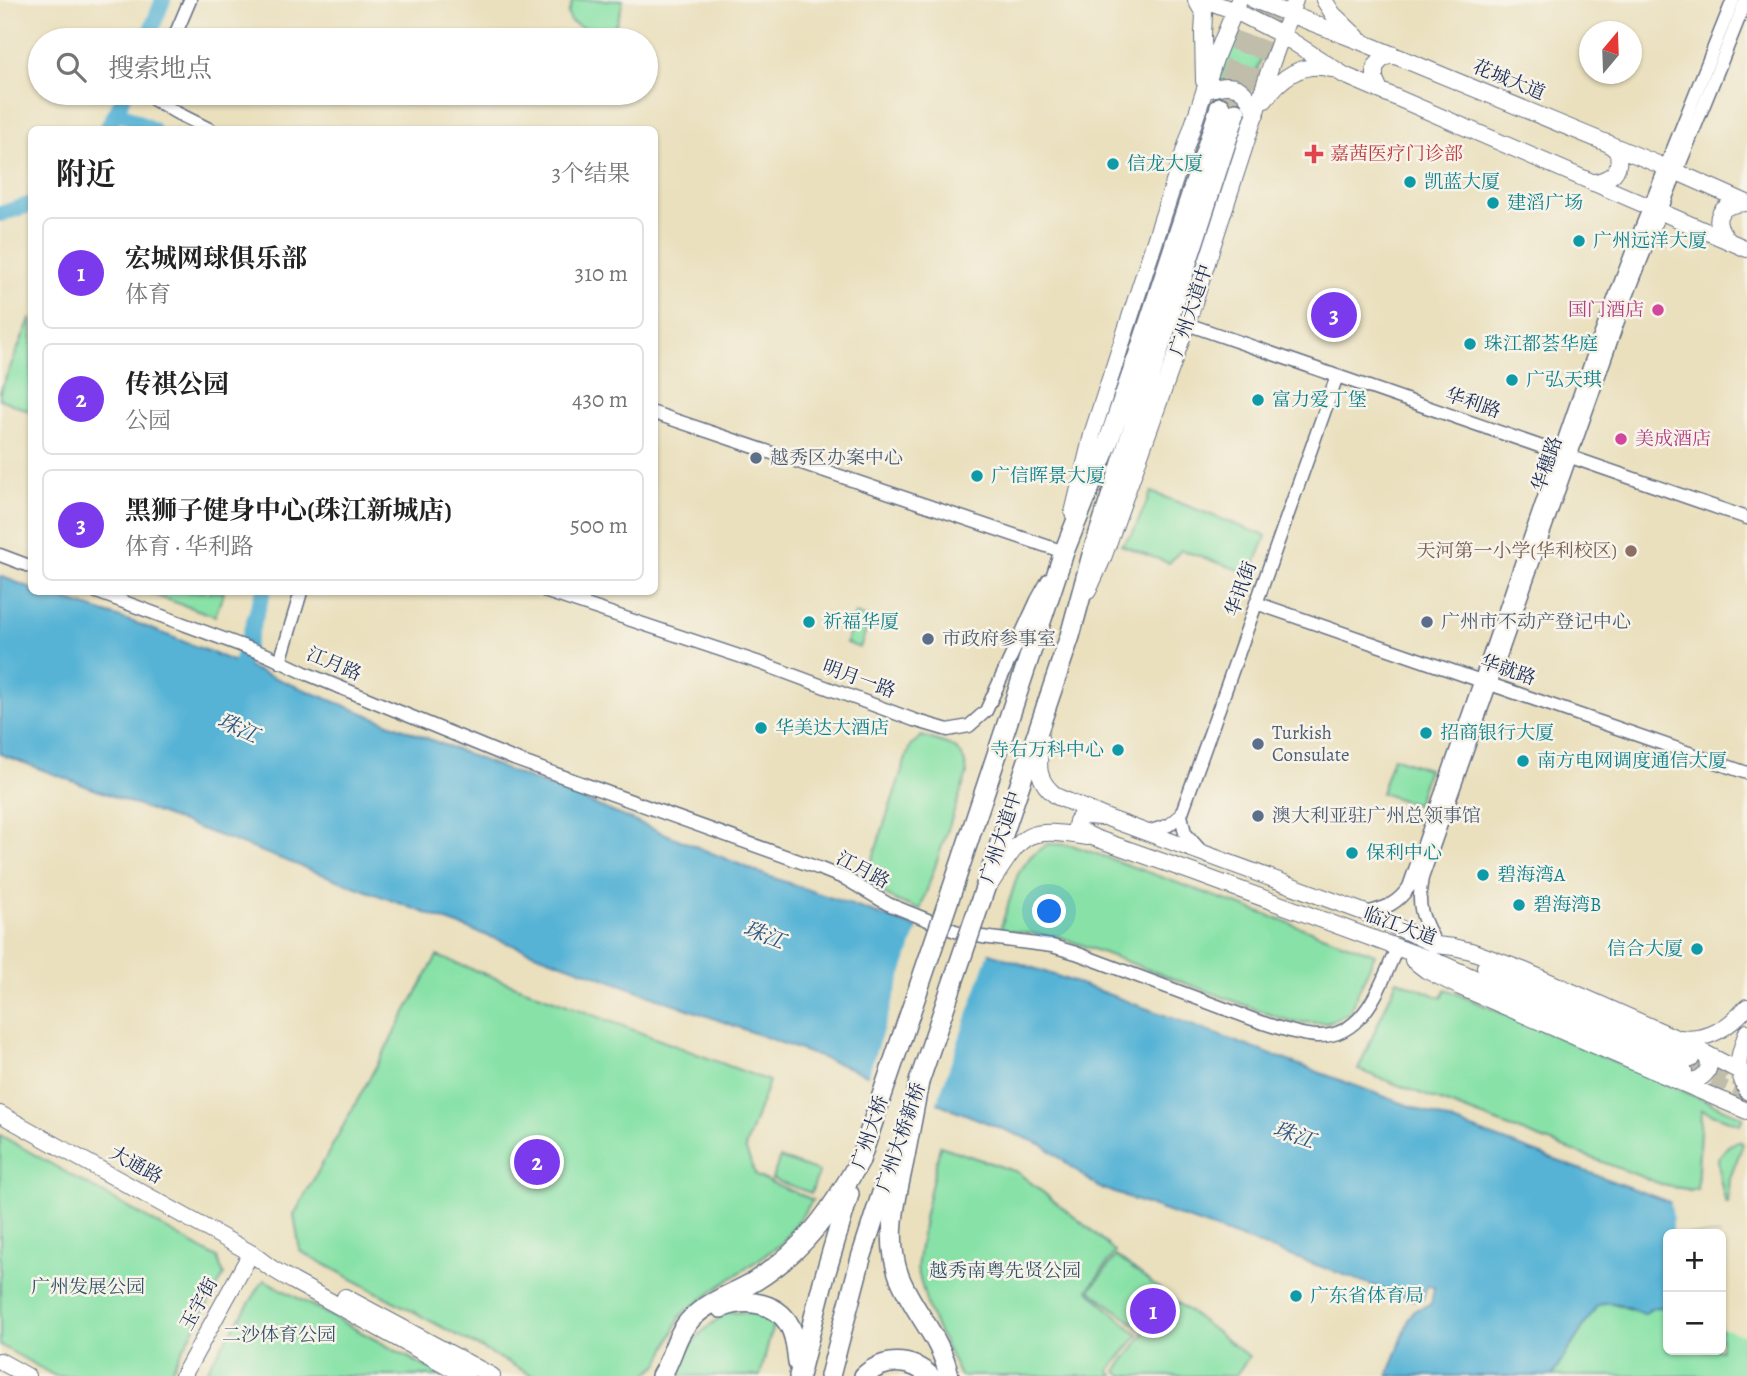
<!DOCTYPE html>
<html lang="zh">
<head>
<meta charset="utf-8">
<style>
	body { margin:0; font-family:Alegreya,"Noto Serif SC",serif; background:#f2f2f2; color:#222 }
	.controls { position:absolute; right:21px; bottom:21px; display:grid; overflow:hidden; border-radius:10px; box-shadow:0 2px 5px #0004 }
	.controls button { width:63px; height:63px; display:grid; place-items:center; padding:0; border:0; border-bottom:2px solid #e0e0e0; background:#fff; color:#222; font:35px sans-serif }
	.compass { position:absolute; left:1579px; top:21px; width:63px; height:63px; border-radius:50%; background:#fff; box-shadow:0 2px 5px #0004; rotate:19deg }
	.you { position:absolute; left:1050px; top:912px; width:24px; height:24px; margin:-18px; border:5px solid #fff; border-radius:50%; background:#1a73e8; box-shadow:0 0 0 10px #1a73e833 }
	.badge { display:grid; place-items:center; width:46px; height:46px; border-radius:50%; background:#7c3aed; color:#fff; font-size:23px; font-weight:700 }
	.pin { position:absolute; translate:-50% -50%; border:4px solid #fff; box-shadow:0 2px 7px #0006 }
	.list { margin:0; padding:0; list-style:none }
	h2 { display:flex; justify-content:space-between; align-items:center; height:91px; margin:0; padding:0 28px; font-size:30px }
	h2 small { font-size:23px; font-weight:400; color:#767676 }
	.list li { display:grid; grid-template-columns:46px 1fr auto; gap:21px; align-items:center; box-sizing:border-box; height:112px; margin:0 14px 14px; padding:0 14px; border:2px solid #e0e0e0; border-radius:10px }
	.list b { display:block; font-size:26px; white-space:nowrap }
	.list p { margin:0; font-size:23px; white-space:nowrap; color:#767676 }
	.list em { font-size:23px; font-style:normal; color:#767676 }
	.icon { flex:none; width:38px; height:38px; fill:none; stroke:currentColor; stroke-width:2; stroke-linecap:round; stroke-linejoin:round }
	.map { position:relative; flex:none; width:1747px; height:1376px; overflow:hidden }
	.search { position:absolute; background:#fff; box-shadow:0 2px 5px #0004; left:28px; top:28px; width:630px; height:77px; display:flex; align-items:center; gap:18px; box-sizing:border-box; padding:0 24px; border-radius:38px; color:#767676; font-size:26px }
	.panel { position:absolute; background:#fff; box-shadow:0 2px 5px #0004; left:28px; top:126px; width:630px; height:469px; border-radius:10px }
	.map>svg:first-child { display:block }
	.green { fill:#88e2a7; stroke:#528882; stroke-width:2 }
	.water { fill:#57b3d5; stroke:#39719a; stroke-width:2 }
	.pier { fill:#eae0be }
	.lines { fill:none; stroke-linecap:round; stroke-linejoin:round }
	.river { stroke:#57b3d5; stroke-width:16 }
	.major-tunnel { stroke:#c1bdab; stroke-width:16; stroke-dasharray:16 8; stroke-linecap:butt }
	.highway-tunnel { stroke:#c1bdab; stroke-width:19; stroke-dasharray:19 10; stroke-linecap:butt }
	.minor-casing { stroke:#636d80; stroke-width:15 }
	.major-casing { stroke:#636d80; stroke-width:18 }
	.highway-casing { stroke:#636d80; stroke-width:22 }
	.minor { stroke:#fff; stroke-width:12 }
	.major { stroke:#fff; stroke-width:16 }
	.highway { stroke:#fff; stroke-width:19 }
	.highway-bridge-casing { stroke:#636d80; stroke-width:22; stroke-linecap:butt }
	.highway-bridge { stroke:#fff; stroke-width:19 }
	.health-dot { fill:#e0444e; stroke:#f7f3e8; stroke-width:2.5 }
	.culture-dot { fill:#0f9aa8; stroke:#f7f3e8; stroke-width:2.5 }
	.hotel-dot { fill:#d1479c; stroke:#f7f3e8; stroke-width:2.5 }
	.service-dot { fill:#5c6f8a; stroke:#f7f3e8; stroke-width:2.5 }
	.education-dot { fill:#8d6e63; stroke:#f7f3e8; stroke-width:2.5 }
	.labels { text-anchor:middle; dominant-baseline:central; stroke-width:5; stroke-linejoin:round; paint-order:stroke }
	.street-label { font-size:19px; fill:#1b2f5e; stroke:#f7f3e8 }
	.health-label { font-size:19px; fill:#be3a42; stroke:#f7f3e8; text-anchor:start }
	.culture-label { font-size:19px; fill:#0d838f; stroke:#f7f3e8; text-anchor:start }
	.hotel-label { font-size:19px; fill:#b23c85; stroke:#f7f3e8; text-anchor:end }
	.service-label { font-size:19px; fill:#4e5e75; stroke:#f7f3e8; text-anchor:start }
	.education-label { font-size:19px; fill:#785e54; stroke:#f7f3e8; text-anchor:end }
	.park-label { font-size:19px; fill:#31536d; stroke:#f7f3e8 }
	.water-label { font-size:21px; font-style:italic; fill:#2d5782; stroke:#f7f3e8 }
</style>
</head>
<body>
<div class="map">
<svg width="1747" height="1376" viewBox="0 0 1747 1376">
	<rect width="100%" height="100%" fill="#f7f3e8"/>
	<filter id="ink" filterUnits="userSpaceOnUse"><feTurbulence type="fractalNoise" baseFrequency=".0143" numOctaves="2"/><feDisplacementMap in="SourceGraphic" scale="14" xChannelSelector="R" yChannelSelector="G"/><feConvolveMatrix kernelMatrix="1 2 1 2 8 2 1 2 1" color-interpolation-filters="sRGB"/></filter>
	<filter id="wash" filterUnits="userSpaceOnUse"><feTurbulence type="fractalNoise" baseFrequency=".00686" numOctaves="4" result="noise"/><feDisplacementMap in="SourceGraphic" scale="28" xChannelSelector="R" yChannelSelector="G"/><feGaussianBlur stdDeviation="1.57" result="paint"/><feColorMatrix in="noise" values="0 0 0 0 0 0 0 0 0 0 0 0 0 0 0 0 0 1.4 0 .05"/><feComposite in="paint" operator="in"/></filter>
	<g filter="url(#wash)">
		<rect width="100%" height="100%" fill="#eae0be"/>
		<path class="green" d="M573,0h50c-2,8 -4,21 -9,27 -12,12 -32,0 -43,-5l-3,-8z
			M1235,35c13,0 20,2 30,12l-15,43 -31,-10z
			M30,319l2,1 -1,92 -31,-13v-7z
			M1151,492l115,44 -15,38 -70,-24 -12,13 -48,-18 13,-14z
			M145,592h79l-9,24z
			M855,614l15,5 -10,29 -14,-5z
			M922,736c25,9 42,7 45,38l-47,136c-27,-11 -47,-13 -49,-46l39,-118z
			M1393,757l35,12 -12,36 -35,-12z
			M1047,844l25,1 303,109 -26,59 -23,10 -35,-1 -231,-85 -60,-7 18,-56 13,-18z
			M437,956l332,125 -24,67 11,28 57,24 -32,44 -65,45 -35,26 -22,49 -15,12h-111l-233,-125 -6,-36z
			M1397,980l45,18 4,-9 297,128 -3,7 -39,-14 -4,80 -6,-1 -1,2 -3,-2 -21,-3 -308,-116z
			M0,1135l217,123 7,17 -56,101h-113l-55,-31z
			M1737,1141h3l3,3 -13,34 -2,26h-2l-6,-25 -2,-21 10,-12z
			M940,1146l77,26 74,58 24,22 -27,38 50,45 -29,36 5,5h-154l-31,-64 -12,-44 7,-50z
			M780,1158l39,14 -8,21 -39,-14z
			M1116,1256l133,101 -14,19h-113l-6,-5 29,-39 -55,-42z
			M264,1280l179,96h-240z
			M1602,1302h7l36,12c7,-8 13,-8 23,-6v42h53v-25l26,8v43h-195l44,-69z
			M728,1312l27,1 19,8 -14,55h-80c2,-30 25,-49 48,-64z"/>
		<path class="water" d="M0,576l31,12 1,4h10l97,32 459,182 167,69 329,114 653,242 -26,3h-53v74c-10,-2 -16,-2 -23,6 -15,-5 -35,-18 -49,-7l-44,69h-164l21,-57 6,-9 16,-6 3,-17 -7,-1 -4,12 -9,2 -316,-113 -55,-42 -196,-78 -400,-146 -447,-167z"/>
		<path class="pier" d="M919,924l71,25 -54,157 -69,-28z
			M1670,1199l77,29v108l-26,-8v-94h-48v-17z"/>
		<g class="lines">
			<path class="river" d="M147,40l16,-40
				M117,111l36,19
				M106,130l11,-19 8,-18
				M0,214l32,-10
				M235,683l28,-91"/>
		</g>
	</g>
	<g filter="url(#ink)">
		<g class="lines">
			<path class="major-tunnel" d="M1691,1059l56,24
				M1689,1073l58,25"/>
			<path class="highway-tunnel" d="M1220,107l36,-107
				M1236,112l39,-112"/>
			<g class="minor-casing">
				<path id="minor" d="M173,40l17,-40
					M155,93l-2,6 24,14 34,17
					M1187,324l560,194
					M654,413l410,139 -2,4
					M0,555l32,12
					M97,592l170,63 38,18 209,86 304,109 28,11 42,25 67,27 27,6 70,9 24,7 187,70c17,5 35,12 54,13 48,2 64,-53 80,-88
					M547,592l216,72 151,56 34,10 21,-4 17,-15 51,-111 11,-20
					M1256,603l491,170
					M280,662l21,-70
					M1181,815l4,18 15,17
					M1148,832l21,-7 12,-10 156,-439
					M1366,913c20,-5 31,-9 43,-26l190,-548 43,-113 91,-226
					M1436,945c-13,-26 -20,-37 -14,-67l202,-574c39,-102 82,-202 122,-304"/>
			</g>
			<g class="major-casing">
				<path id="major" d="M1196,0l8,14 -1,20 1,47
					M1205,0l30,11 47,24 62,40 403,174
					M1254,0l110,43 313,129 70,31
					M1324,0l9,14 24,23
					M1380,90l-5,-11v-12l7,-8 10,-5
					M1205,91c29,-11 40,-5 51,23
					M1265,100c14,-21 38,-40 66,-31
					M1593,183c19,-5 28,-10 25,-31l-10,-9
					M1728,240c-19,-22 -8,-36 18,-37
					M1073,513l20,-82 86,-264 37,-111 23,-56
					M1088,591l15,-33 84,-234 85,-262 23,-62
					M1041,740c-3,25 -6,41 17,57l52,22 256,94 70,32 18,2 17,4 54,20 151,67 71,37
					M1101,817l-15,-1 -6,1 -3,4 -1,5 2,4 17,8 97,34 253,93 239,106
					M991,883c34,-52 34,-56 97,-46
					M1413,960l13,10 34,17 287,124
					M1485,967l206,92
					M1747,1032c-9,26 -13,34 0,59
					M1680,1038c28,4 49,-11 67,-31
					M1680,1081c23,4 41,-16 18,-32
					M0,1114l251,139 20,15 22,13 173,95
					M345,1297l147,79
					M0,1361l27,15
					M183,1376l68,-123"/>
			</g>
			<g class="highway-casing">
				<path id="highway" d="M952,890l112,-338 45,-112 30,-87 81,-246
					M981,900l89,-264 22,-81 144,-443
					M919,1082c-5,26 -10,52 -15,79 -8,38 -19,77 -5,115 14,36 42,61 50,100
					M721,1308c25,-11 60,-6 71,23 4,10 5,21 6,32
					M661,1376c12,-18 14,-41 30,-57 17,-18 43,-25 64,-38 50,-31 77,-71 105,-121
					M799,1376l24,-94 26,-88
					M830,1376l31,-118 32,-99
					M864,1376c20,-18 46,-18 66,0"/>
			</g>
			<use href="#minor" class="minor"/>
			<use href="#major" class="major"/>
			<use href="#highway" class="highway"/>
			<g class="highway-bridge-casing">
				<path id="highway-bridge" d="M919,1082l62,-182
					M860,1160l92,-270"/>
			</g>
			<use href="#highway-bridge" class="highway-bridge"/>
		</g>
	</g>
	<path class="health-dot" d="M1310.5 143.5h7v7h7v7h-7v7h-7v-7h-7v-7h7z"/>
	<g class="culture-dot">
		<circle cx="1113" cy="164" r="7"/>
		<circle cx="1410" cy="182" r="7"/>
		<circle cx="1493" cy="203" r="7"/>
		<circle cx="1579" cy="241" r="7"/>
		<circle cx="1470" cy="344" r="7"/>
		<circle cx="1512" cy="380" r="7"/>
		<circle cx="1258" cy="400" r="7"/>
		<circle cx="977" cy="476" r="7"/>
		<circle cx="809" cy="622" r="7"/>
		<circle cx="761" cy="728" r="7"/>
		<circle cx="1426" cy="733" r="7"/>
		<circle cx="1118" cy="750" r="7"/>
		<circle cx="1523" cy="761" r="7"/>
		<circle cx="1352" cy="853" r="7"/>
		<circle cx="1483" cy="875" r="7"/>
		<circle cx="1519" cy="905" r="7"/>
		<circle cx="1697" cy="949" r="7"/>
		<circle cx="1296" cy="1296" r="7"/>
	</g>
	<g class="hotel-dot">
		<circle cx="1658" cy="310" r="7"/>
		<circle cx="1621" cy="439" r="7"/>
	</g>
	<g class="service-dot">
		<circle cx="756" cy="458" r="7"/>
		<circle cx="1427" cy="622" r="7"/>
		<circle cx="928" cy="639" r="7"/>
		<circle cx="1258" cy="744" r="7"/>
		<circle cx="1258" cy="816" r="7"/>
	</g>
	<circle class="education-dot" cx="1631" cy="551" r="7"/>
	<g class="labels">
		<g class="street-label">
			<text transform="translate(1509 80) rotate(22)">花城大道</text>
			<text transform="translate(1191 310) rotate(-71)">广州大道中</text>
			<text transform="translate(1473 403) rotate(19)">华利路</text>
			<text transform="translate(1547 464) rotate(-71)">华穗路</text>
			<text transform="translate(1241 589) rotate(-70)">华讯街</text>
			<text transform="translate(334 664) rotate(23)">江月路</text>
			<text transform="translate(1508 670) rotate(19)">华就路</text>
			<text transform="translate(859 679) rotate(20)">明月一路</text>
			<text transform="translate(1001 837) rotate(-72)">广州大道中</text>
			<text transform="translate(863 870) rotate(28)">江月路</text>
			<text transform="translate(1400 926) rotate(20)">临江大道</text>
			<text transform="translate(870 1132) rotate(-71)">广州大桥</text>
			<text transform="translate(901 1137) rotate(-71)">广州大桥新桥</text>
			<text transform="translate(136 1165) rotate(29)">大通路</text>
			<text transform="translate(199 1304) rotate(-61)">玉宇街</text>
		</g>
		<g class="health-label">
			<text x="1330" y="154">嘉茜医疗门诊部</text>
		</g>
		<g class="culture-label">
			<text x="1127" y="164">信龙大厦</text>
			<text x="1424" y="182">凯蓝大厦</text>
			<text x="1507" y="203">建滔广场</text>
			<text x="1593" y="241">广州远洋大厦</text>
			<text x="1484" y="344">珠江都荟华庭</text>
			<text x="1526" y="380">广弘天琪</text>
			<text x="1272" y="400">富力爱丁堡</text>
			<text x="991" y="476">广信晖景大厦</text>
			<text x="823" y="622">祈福华厦</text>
			<text x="775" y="728">华美达大酒店</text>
			<text x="1440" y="733">招商银行大厦</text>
			<text x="1104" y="750" text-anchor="end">寺右万科中心</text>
			<text x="1537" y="761">南方电网调度通信大厦</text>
			<text x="1366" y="853">保利中心</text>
			<text x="1497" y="875">碧海湾A</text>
			<text x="1533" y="905">碧海湾B</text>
			<text x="1683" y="949" text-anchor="end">信合大厦</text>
			<text x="1310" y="1296">广东省体育局</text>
		</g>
		<g class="hotel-label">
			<text x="1644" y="310">国门酒店</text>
			<text x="1635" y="439" text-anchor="start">美成酒店</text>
		</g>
		<g class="service-label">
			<text x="770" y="458">越秀区办案中心</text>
			<text x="1441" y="622">广州市不动产登记中心</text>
			<text x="942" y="639">市政府参事室</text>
			<text x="1272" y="733">Turkish<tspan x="1272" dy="22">Consulate</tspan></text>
			<text x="1272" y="816">澳大利亚驻广州总领事馆</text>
		</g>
		<g class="education-label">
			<text x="1617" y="551">天河第一小学(华利校区)</text>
		</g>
		<g class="park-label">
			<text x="1005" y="1271">越秀南粤先贤公园</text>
			<text x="88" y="1287">广州发展公园</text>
			<text x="279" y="1335">二沙体育公园</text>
		</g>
		<g class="water-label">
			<text transform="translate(238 728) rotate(25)">珠江</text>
			<text transform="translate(764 935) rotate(21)">珠江</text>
			<text transform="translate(1294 1135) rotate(19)">珠江</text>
		</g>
	</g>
</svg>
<div class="controls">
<button>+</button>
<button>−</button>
</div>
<svg class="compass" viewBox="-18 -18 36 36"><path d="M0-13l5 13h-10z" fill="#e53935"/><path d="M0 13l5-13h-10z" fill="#767676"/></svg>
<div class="you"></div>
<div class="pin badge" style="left:1153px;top:1311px">1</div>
<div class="pin badge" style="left:537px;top:1162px">2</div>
<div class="pin badge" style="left:1334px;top:315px">3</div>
<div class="search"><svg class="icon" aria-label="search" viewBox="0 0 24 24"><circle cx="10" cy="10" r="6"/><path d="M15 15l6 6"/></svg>搜索地点</div>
<section class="panel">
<h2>附近<small>3个结果</small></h2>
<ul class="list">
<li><span class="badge">1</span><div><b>宏城网球俱乐部</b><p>体育</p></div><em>310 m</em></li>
<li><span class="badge">2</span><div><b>传祺公园</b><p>公园</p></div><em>430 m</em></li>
<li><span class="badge">3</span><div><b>黑狮子健身中心(珠江新城店)</b><p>体育 · 华利路</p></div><em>500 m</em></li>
</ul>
</section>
</div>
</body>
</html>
